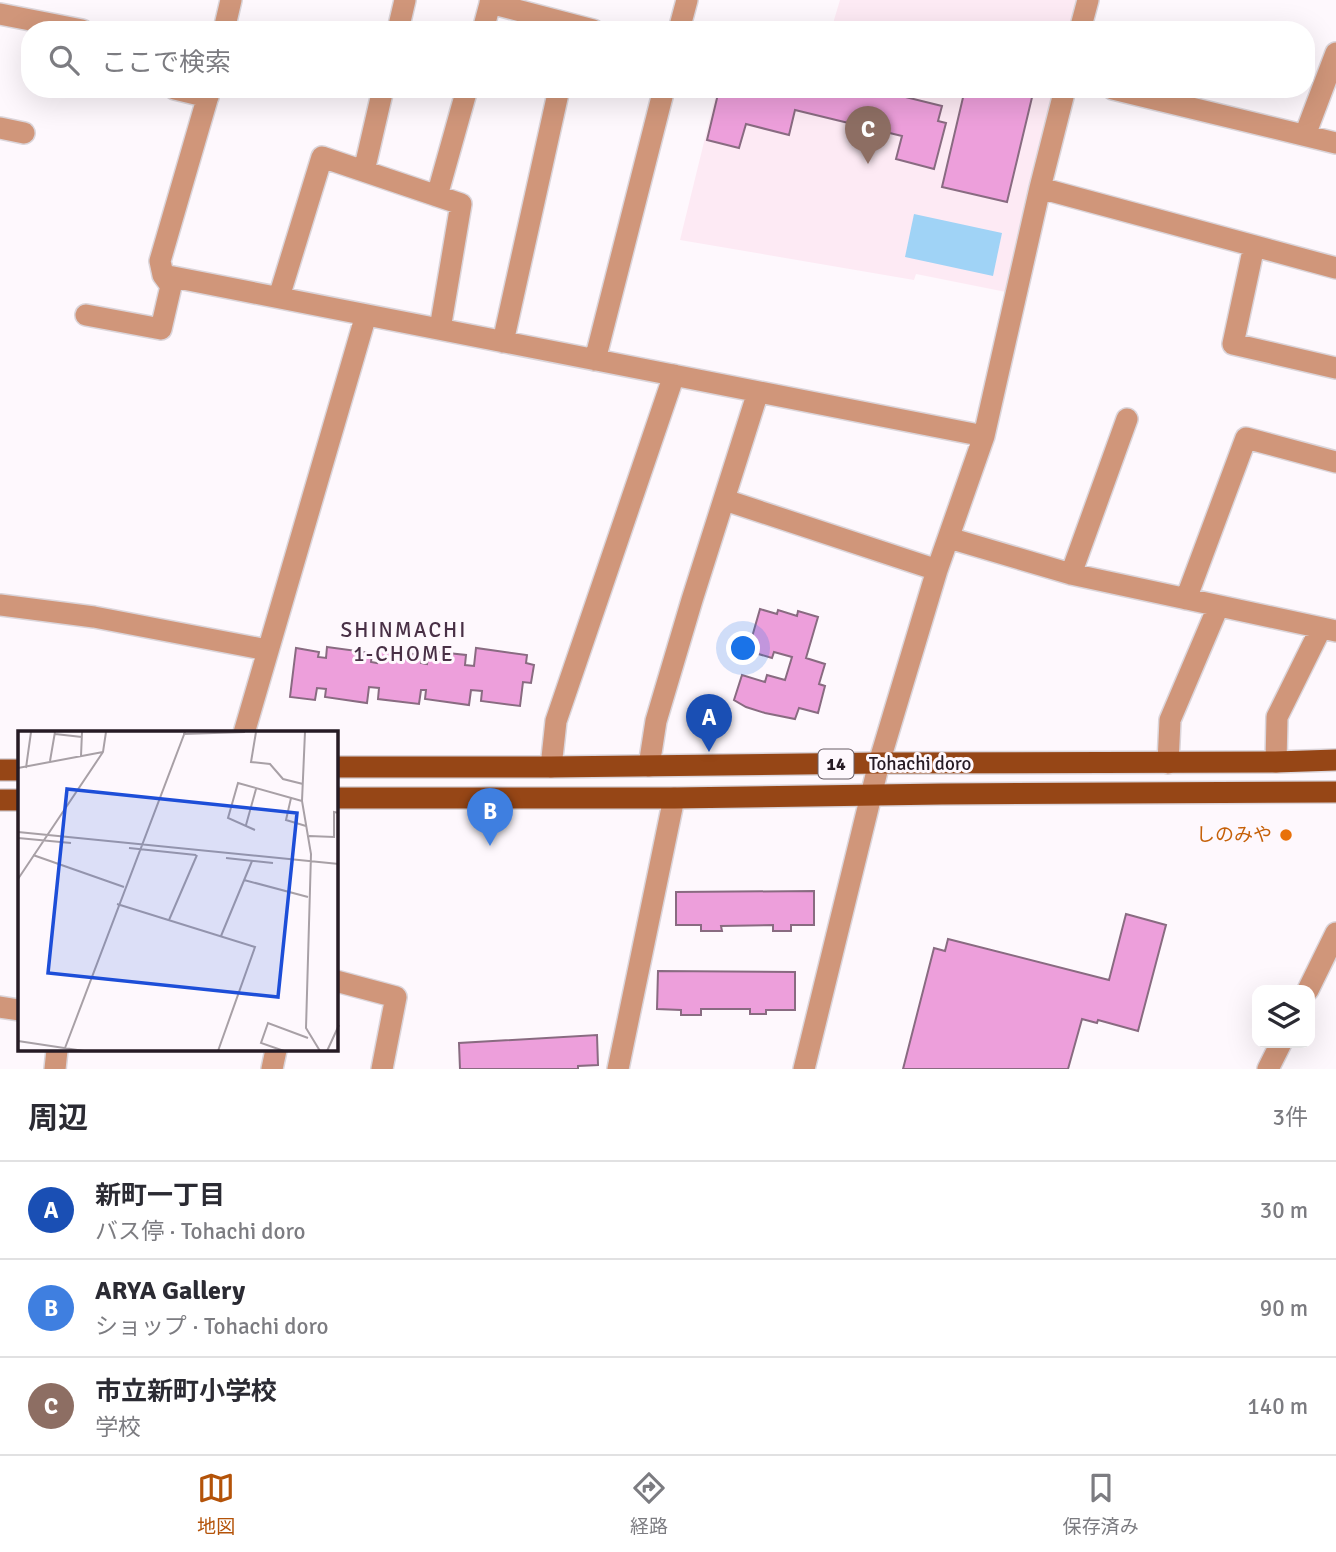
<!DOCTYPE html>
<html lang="ja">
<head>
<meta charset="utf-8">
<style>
	body { margin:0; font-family:Signika,"Noto Sans JP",sans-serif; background:#f2f2f3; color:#2b2b33 }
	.controls { position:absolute; right:21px; bottom:21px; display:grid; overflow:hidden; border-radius:14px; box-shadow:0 7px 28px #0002 }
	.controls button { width:63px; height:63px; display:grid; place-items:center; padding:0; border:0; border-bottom:2px solid #e1e1e2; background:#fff; color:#2b2b33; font:35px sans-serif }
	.you { position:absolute; left:744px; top:649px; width:24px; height:24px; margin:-18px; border:5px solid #fff; border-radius:50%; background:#1a73e8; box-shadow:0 0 0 10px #1a73e833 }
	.badge { display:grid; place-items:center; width:46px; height:46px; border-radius:50%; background:#b45309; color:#fff; font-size:23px; font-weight:700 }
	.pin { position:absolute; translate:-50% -58px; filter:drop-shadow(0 2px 4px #0008) }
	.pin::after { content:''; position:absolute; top:37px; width:24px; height:21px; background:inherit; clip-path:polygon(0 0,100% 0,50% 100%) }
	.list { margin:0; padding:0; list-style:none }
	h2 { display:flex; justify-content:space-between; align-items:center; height:91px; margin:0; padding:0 28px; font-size:30px }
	h2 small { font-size:23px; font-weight:400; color:#7c7c81 }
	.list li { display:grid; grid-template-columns:46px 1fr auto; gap:21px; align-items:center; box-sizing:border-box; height:98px; padding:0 28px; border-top:2px solid #e1e1e2 }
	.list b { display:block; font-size:26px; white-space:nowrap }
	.list p { margin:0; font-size:23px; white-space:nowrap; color:#7c7c81 }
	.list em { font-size:23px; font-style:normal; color:#7c7c81 }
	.icon { flex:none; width:38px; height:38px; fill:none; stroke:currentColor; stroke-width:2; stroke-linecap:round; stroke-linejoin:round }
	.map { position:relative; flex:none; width:1336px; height:1069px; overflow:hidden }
	.search { position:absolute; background:#fff; box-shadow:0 7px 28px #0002; left:21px; right:21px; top:21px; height:77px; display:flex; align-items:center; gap:18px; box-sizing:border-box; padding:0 24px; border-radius:28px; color:#7c7c81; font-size:26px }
	.sheet { height:385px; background:#fff }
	nav { display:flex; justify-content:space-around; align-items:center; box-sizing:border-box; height:98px; border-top:2px solid #e1e1e2; background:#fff; font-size:19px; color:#7c7c81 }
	nav a { display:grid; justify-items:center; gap:4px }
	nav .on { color:#b45309 }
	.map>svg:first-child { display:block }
	.education { fill:#fdeaf4 }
	.water { fill:#a0d3f6 }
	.building { fill:#ed9fdb; stroke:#896b81; stroke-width:2 }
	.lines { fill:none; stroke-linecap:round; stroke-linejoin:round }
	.minor-casing { stroke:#dbd5da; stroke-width:24 }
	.major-casing { stroke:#dbd5da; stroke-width:24 }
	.minor { stroke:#d0967a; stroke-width:21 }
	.major { stroke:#964616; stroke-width:21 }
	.food-dot { fill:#e8710a; stroke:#fef8fd; stroke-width:2.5 }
	.labels { text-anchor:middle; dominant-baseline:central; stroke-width:6; stroke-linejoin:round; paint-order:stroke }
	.shield { fill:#fef8fd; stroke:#675d65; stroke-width:2 }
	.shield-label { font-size:18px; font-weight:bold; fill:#261b24 }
	.street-label { font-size:19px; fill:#261b24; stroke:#fef8fd }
	.food-label { font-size:19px; fill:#c56008; stroke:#fef8fd; text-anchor:end }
	.neighbourhood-label { font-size:21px; letter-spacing:2px; fill:#493046; stroke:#fef8fd }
	.inset-road { fill:none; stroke:#a8a0a6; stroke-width:2 }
	.view { fill:#1d4ed8; fill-opacity:0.15; stroke:#1d4ed8; stroke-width:3.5 }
	.inset-edge { fill:none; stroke:#261b24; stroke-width:3.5 }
</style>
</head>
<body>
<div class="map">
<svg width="1336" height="1069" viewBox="0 0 1336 1069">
	<rect width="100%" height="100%" fill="#fef8fd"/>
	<path class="education" d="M840,0h238l-7,30h-240z
		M717,89h339l-50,203 -90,-18 -2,6 -234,-40z"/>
	<path class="water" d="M914,214l88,19 -9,43 -88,-19z"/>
	<path class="building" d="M723,89h150l69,17 -4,15 8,2 -12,46 -38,-10 6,-23 -107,-26 -6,25 -43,-11 -7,24 -32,-8 11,-46 4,1z
		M965,89h69l-27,113 -65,-15z
		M760,609l17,5 1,-4 19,6 1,-5 20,6 -12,41 19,6 -6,20 6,2 -7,27 -19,-5 -4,11 -30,-6 -19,-6 -12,-7 8,-25 23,7 2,-7 18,5 7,-23 -18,-5 -2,6 -24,-7z
		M327,647l45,6 -1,9 6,1 2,-13 43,5 -1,8 6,1 2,-13 37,4 -1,10 9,1 2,-18 51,7 -1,8 8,2 -3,18 -8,-1 -3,24 -39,-5 1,-10 -11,-1 -2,15 -44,-6 1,-9h-5l-2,14 -41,-5 1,-11 -10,-1 -2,16 -42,-6 1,-8 -9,-1 -2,12 -25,-3 6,-49 23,4 -1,5 8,1z
		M814,891v34h-23v6h-18v-6l-52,1 1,5h-21v-6h-25v-33z
		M1126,914l40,11 -28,106 -40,-11 -1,3 -15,-4 -14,50h-165l31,-121 11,3 3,-12 161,41z
		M658,971l137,1v38h-29v4h-16v-5h-49v6h-20v-5l-24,-1z
		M597,1035l1,30 -20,1v3h-118l-1,-26z"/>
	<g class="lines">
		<g class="minor-casing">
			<path id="minor" d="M490,3l103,27
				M0,14l82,16
				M224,30l7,-30
				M398,30l7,-30
				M483,30l8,-30
				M679,30l8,-30
				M1080,30l8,-30
				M175,89l33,8
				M1113,89l223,54
				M0,128l24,5
				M1305,135l31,-82
				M364,171l19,-82
				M1040,188l296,80
				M437,196l30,-107
				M1254,246l-21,98 103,24
				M163,275l821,161
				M279,297l43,-140 139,47 -21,125
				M86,315l75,14 10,-43 -8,-11 -3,-14 50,-172
				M503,342l56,-253
				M595,360l69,-271
				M725,500l212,70
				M949,538l122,36 265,57
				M1071,574l56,-155
				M1186,599l60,-161 90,24
				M0,605l94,12 173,33
				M244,733l122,-418
				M1276,762l1,-45 44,-89
				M1168,763l2,-43 48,-113
				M649,766l7,-45 36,-121 66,-208
				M551,767l5,-46 118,-346
				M336,981l60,16 -14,72
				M1308,990l28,-57
				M0,1007l19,3
				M55,1069l2,-19
				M272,1069l4,-19
				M618,1069l56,-271
				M804,1069l75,-306 58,-193 47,-134 56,-248 25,-99
				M1268,1069l13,-26"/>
		</g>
		<g class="major-casing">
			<path id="major" d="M336,767h215l328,-4 397,-1 60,-2
				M0,770h19
				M336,798h338l268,-4 394,-2
				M0,800h19"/>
		</g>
		<use href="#minor" class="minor"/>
		<use href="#major" class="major"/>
	</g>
	<circle class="food-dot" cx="1286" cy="835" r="7"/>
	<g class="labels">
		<rect class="shield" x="818.5" y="749.5" width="35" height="29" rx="5"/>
		<g class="shield-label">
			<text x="836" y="764">14</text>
		</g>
		<g class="street-label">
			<text x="920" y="764">Tohachi doro</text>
		</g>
		<g class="food-label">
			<text x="1272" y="835">しのみや</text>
		</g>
		<g class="neighbourhood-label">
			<text x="404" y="630">SHINMACHI<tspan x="404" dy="24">1-CHOME</tspan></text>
		</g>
	</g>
	<g transform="translate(18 731)">
		<rect width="320" height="320" fill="#fef8fd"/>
		<path class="inset-road" d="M238,1l-5,30 19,2 13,15 20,5M287,1l-3,69 9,53 -5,174 14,23M37,3l27,3M165,3l62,-2M63,25l1,-24M32,30l5,-29M0,37l85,-16M8,37l5,-36M273,67l-5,22 20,6M228,94l10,-36M237,99l-27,-12 10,-35 64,18M0,101l321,32M291,105l25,1v-25l5,1M0,107l53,5M111,117l67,7M15,124l91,32M208,127l47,5M0,148l85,-127 3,-20M226,149l64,17M99,173l138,43 -37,104M151,189l28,-65M203,205l31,-75M0,310l66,10M47,317l120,-316M266,320l-23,-8 7,-20 40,15M309,320l12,-26"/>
		<path class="view" d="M49,58l230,24 -19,184 -230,-24z"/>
		<rect width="320" height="320" class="inset-edge"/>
	</g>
</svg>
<div class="controls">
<button><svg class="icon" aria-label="layers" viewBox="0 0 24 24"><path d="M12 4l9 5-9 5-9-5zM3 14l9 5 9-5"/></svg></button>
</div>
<div class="you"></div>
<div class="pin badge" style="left:709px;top:752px;background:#1a4fb4">A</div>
<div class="pin badge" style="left:490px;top:846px;background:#3f7fe0">B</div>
<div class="pin badge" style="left:868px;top:164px;background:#8d6e63">C</div>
<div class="search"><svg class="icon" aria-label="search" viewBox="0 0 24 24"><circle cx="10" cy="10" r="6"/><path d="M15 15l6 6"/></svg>ここで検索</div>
</div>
<section class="sheet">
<h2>周辺<small>3件</small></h2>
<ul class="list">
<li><span class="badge" style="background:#1a4fb4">A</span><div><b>新町一丁目</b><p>バス停 · Tohachi doro</p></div><em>30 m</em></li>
<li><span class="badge" style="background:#3f7fe0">B</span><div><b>ARYA Gallery</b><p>ショップ · Tohachi doro</p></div><em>90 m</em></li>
<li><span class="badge" style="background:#8d6e63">C</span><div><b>市立新町小学校</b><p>学校</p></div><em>140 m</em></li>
</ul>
</section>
<nav>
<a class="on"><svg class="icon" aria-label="map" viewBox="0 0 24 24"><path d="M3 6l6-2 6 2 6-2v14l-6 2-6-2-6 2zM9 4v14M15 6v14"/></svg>地図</a>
<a><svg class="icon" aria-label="directions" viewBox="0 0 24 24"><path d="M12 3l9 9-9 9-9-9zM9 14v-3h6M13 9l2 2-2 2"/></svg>経路</a>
<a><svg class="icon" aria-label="saved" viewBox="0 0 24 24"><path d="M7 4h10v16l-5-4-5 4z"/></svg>保存済み</a>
</nav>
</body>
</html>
